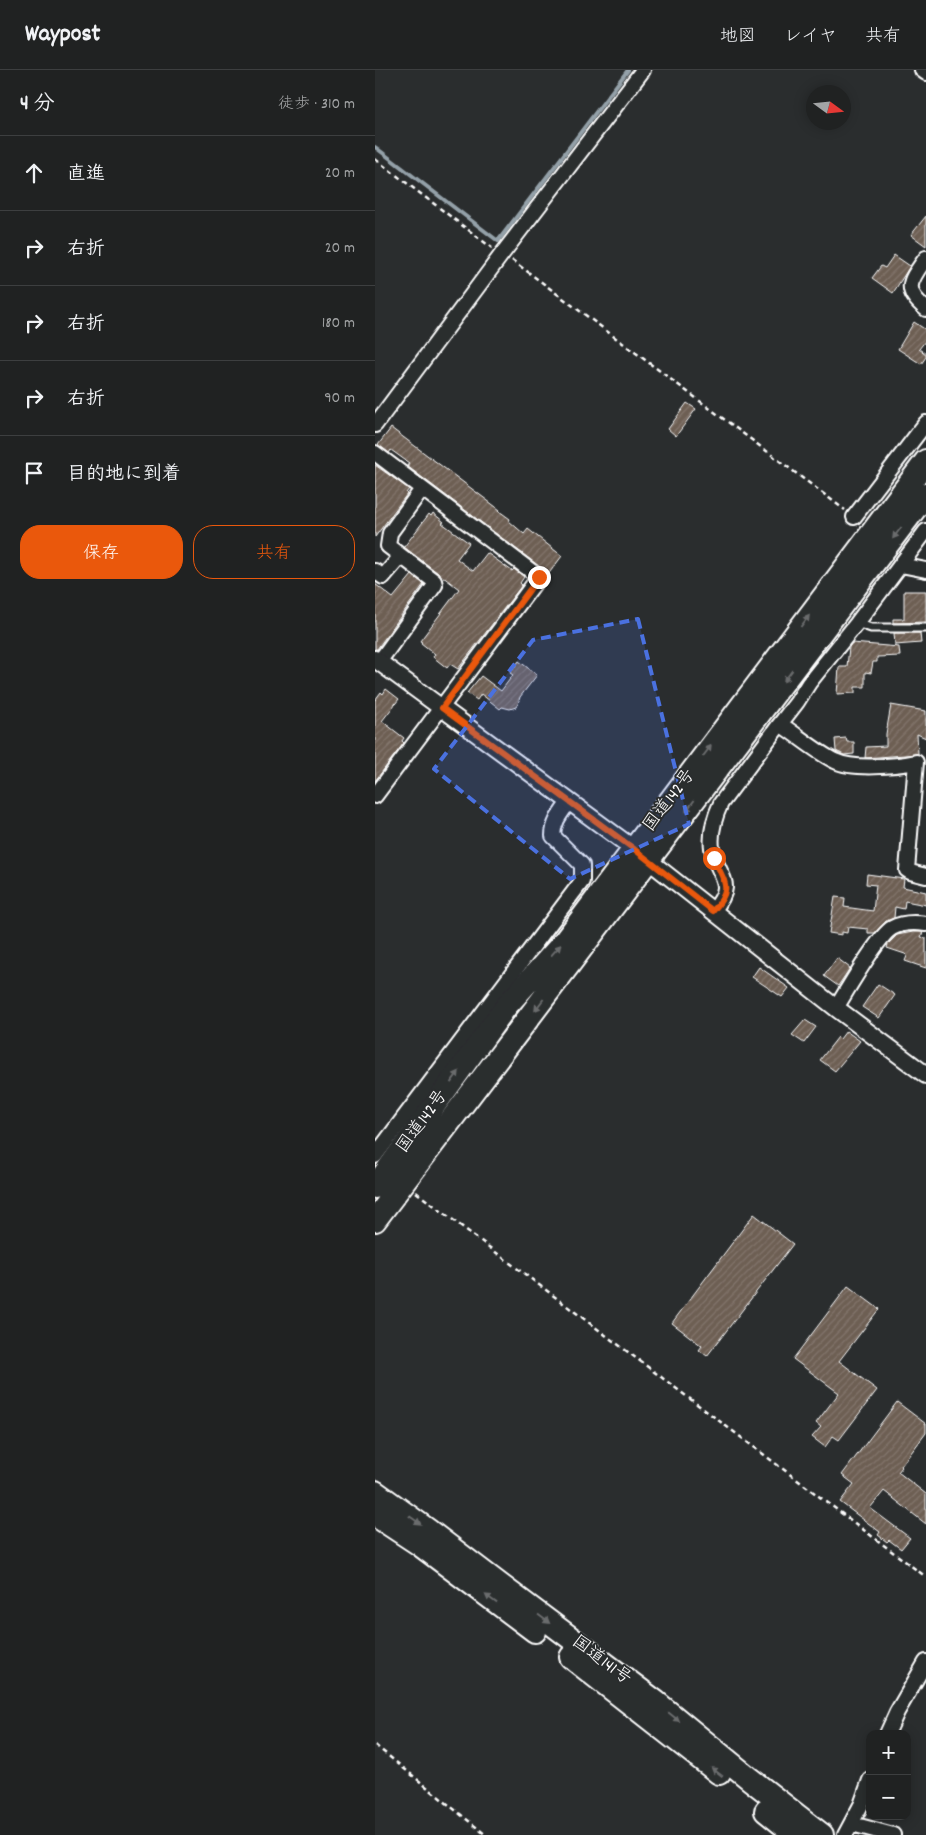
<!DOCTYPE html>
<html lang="ja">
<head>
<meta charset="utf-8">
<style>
	body { margin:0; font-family:Dekko,"Klee One",sans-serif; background:#282a2a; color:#f1f3f6 }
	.controls { position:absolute; right:15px; bottom:15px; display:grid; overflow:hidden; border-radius:10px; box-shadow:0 2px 12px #0003 }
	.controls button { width:45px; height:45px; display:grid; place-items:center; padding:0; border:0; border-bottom:1px solid #3d3f40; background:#202222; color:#f1f3f6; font:25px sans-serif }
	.compass { position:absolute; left:431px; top:15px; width:45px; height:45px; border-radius:50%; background:#202222; box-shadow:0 2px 12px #0003; rotate:105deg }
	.stop { position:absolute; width:15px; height:15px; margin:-11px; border:4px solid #ea580c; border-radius:50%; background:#fff }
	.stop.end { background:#ea580c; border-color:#fff; box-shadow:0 1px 5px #0008 }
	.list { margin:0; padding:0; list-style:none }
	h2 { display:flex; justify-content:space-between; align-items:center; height:65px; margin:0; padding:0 20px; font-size:21px }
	h2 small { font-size:16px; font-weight:400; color:#a2a4a5 }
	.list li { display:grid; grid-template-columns:32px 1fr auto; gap:15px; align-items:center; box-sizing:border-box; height:75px; padding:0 20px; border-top:1px solid #3d3f40 }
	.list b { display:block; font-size:19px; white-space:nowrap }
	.list em { font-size:16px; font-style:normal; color:#a2a4a5 }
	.actions { display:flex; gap:10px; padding:15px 20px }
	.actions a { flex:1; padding:11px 0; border:1px solid #ea580c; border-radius:20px; text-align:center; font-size:18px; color:#ea580c }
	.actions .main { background:#ea580c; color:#fff }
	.icon { flex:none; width:28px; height:28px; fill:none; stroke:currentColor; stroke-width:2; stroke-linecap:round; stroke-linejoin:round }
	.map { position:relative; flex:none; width:551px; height:1765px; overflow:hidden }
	header { display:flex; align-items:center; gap:30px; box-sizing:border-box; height:70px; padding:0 25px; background:#202222; border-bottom:1px solid #3d3f40 }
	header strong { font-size:24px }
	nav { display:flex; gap:28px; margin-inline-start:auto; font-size:18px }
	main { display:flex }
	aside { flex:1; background:#202222 }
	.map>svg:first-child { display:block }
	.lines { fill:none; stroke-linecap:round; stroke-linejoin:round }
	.stream { stroke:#94a1a9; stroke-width:4 }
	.building { fill:url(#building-hatch); stroke:#fff }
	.service-casing { stroke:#fff; stroke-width:11 }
	.minor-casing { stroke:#fff; stroke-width:18 }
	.tertiary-casing { stroke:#fff; stroke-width:20 }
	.trunk-casing { stroke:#fff; stroke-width:26 }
	.path { stroke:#fff; stroke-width:2.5; stroke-dasharray:5 4; stroke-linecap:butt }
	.service { stroke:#2a2d2e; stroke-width:7 }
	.minor { stroke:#2a2d2e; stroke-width:14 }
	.tertiary { stroke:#2a2d2e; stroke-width:16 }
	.trunk { stroke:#2a2d2e; stroke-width:22 }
	.oneway { fill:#6a6c6d }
	.route { stroke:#ea580c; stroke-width:6 }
	.marked { fill:#4a71e0; fill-opacity:0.2; stroke:#4a71e0; stroke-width:4; stroke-dasharray:10 6; stroke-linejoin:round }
	.labels { text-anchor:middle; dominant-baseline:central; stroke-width:4; stroke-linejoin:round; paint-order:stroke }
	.street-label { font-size:18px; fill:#fff; stroke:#2a2d2e }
</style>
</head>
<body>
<header>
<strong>Waypost</strong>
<nav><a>地図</a><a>レイヤ</a><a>共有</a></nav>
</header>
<main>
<aside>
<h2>4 分<small>徒歩 · 310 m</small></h2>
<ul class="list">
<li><svg class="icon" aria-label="ahead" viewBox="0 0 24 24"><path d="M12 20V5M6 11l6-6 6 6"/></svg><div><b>直進</b></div><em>20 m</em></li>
<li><svg class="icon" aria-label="right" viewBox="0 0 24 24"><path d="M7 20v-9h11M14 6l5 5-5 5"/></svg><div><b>右折</b></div><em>20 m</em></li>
<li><svg class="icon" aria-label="right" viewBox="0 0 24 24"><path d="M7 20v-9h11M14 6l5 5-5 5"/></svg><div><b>右折</b></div><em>180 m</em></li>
<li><svg class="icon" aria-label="right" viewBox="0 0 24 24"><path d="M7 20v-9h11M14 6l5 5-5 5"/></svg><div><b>右折</b></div><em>90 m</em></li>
<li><svg class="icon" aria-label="arrive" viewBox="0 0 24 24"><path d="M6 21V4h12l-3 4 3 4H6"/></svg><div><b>目的地に到着</b></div></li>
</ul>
<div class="actions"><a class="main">保存</a><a>共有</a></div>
</aside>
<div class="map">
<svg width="551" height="1765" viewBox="0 0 551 1765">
	<defs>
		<pattern id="building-hatch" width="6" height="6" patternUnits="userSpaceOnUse" patternTransform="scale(1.25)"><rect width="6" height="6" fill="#6d5e53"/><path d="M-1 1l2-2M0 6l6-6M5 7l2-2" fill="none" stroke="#83766d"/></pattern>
	</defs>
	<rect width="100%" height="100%" fill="#2a2d2e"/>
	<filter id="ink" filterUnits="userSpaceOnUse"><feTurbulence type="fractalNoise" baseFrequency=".02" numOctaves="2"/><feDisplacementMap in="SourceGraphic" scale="10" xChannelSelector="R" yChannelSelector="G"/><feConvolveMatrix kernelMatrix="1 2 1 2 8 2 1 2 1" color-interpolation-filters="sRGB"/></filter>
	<g filter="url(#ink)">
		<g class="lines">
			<path class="stream" d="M0,77l123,94 130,-171"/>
		</g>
		<path class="building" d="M551,146v30l-15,-11z
			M519,185l16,11 -17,27 -21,-15 9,-12 4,2z
			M539,252l12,8v10l-7,9 7,5v3l-5,7 -23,-15z
			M312,333l9,6 -20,27 -8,-7z
			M16,358l109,82 -1,1 11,8 -1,2 15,13 4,-5 34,27 -15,20 -3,-6 -137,-104 2,-3 -18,-13 -2,3 -11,-8z
			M0,395l34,24 -3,4 1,1 -32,43z
			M58,443l11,9 -2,1 27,20 -12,16 16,12 14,-18 25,18 2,-2 10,8 -4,6 2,2 -64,84 -8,-5 -3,4 -14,-11 2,-3 -14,-11 1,-1 -2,-1 39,-52 -55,-42 25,-33 2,2z
			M37,505l12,9 -47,65h-2v-65l18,14z
			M529,521h22v31l-33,1v-4h11z
			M519,563h26l1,10 -26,2z
			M477,573l47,4 1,9 -23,1v5h-4l-2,11 -6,-1v15h-10v6l-18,1 2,-27h8l2,-20z
			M144,591l18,14 -17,22 -2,7 -2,3 -6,2 -8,-2 -2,2 -19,-15 -4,6 -10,-7 14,-17 20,15 12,-16 -3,-2z
			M11,619l13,10 -17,22 22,17 -2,3 2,2 -29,38v-81l6,-8 2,2z
			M516,635l35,6v27l-9,-4 1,20 -53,4 1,-11 20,-1v-12z
			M471,668l1,4h7v12l-10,1 -8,-4 -1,-12z
			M492,804l37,5 -1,8 23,5v13l-21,-4 -1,8 -9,-2 -1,11 -8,3 -11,12h-7v-4l-20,-2 -1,6 -5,-1v3l-13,-2 6,-36 10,1 -1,9 29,4 3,-26 -10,-1z
			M538,862h10l-2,5 5,1v30l-21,-7 2,-5 -2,-2 -18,-6 1,-4 9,-9z
			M462,888l13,10 -12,18 -14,-10z
			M384,897l30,21 -7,9 -30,-20z
			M503,914l17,11 -16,23 -17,-11z
			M430,950l11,7 -12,16 -12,-8z
			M471,961l14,10 -25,30 -15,-11 18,-23 2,2z
			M379,1144l39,30 -86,112 -8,-6 3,-4 -30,-23z
			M473,1216l31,23 -40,52 38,29 -38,50 -6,-4 -8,11 -13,-10 9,-10 -5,-4 23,-30 -46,-34z
			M522,1332l29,22v9l-25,33 1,1 -4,5 28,22v30l-42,-33 -14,17 40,30 -9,11 -12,-9 -2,2 -9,-7 2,-3 -40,-30 14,-18 -12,-9z"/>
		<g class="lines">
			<g class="service-casing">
				<path id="service" d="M482,553l14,5h55"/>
			</g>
			<g class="minor-casing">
				<path id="minor" d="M547,0l4,3
					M551,188c-15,22 -25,31 0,51
					M0,355l127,-171 141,-184
					M0,383l164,124 -164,219
					M479,447l72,-94
					M526,495l25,5
					M0,501l8,6 18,-21
					M4,592l56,-77 -1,-4 -46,-35 2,-13 32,-44
					M405,654l17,-22 12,-19 48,-60 69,-92
					M338,841c25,-30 4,-33 -1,-63 -2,-16 2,-30 9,-45l59,-79c17,11 38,29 55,37 18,9 61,5 81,1l-9,108 3,2 16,4
					M461,938c10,-16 42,-72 56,-80 11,-6 22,-6 34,-4
					M0,1086l207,-275v-16l-29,-29c0,-14 8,-23 16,-34
					M512,1664l10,-22 29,-50
					M477,1754l41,11
					M470,1765l16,-30 9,-25"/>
			</g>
			<g class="tertiary-casing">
				<path id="tertiary" d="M0,589l259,190 202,159 90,67"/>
			</g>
			<g class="trunk-casing">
				<path id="trunk" d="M0,1117l132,-182 57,-63 362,-481
					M0,1150l551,-726
					M0,1422l54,39 71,54 156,117 94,77 72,56
					M0,1445l44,29 116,87
					M196,1587l148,116
					M391,1741l30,24"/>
			</g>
			<path class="path" d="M0,89l117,89
				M137,190l333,250
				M41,1122l510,385
				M0,1675l111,90"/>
			<use href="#service" class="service"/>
			<use href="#minor" class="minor"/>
			<use href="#tertiary" class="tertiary"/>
			<use href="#trunk" class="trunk"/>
		</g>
		<defs><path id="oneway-solid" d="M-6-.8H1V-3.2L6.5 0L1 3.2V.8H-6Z" transform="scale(1.25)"/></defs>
		<g class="oneway">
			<use href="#oneway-solid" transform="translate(522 463) rotate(127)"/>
			<use href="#oneway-solid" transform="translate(430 551) rotate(-53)"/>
			<use href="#oneway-solid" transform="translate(413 606) rotate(127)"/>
			<use href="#oneway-solid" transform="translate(332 681) rotate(-53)"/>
			<use href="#oneway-solid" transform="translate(315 736) rotate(127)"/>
			<use href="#oneway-solid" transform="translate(181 880) rotate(-48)"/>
			<use href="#oneway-solid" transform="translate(164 935) rotate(127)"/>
			<use href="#oneway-solid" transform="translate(80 1007) rotate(-54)"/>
			<use href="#oneway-solid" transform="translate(40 1450) rotate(35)"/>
			<use href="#oneway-solid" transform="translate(116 1529) rotate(-144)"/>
			<use href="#oneway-solid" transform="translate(169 1549) rotate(37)"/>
			<use href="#oneway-solid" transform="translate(299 1647) rotate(39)"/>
			<use href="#oneway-solid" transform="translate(342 1702) rotate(-142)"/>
		</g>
	</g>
	<g class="lines" filter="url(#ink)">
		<path class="route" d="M164,507l-97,131 192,141 79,62c21,-24 11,-28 1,-53"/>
	</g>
	<path class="marked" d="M263,549l51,205 -119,55 -136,-110 99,-129z"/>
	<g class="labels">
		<g class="street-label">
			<text transform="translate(295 731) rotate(-53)">国道142号</text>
			<text transform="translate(48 1052) rotate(-54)">国道142号</text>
			<text transform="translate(226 1591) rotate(37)">国道141号</text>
		</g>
	</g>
</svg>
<div class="controls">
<button>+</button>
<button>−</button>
</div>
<svg class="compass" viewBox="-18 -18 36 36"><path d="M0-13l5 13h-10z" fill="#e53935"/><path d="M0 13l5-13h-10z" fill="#a2a4a5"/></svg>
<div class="stop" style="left:339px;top:788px"></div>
<div class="stop end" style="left:164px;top:507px"></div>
</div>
</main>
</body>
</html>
